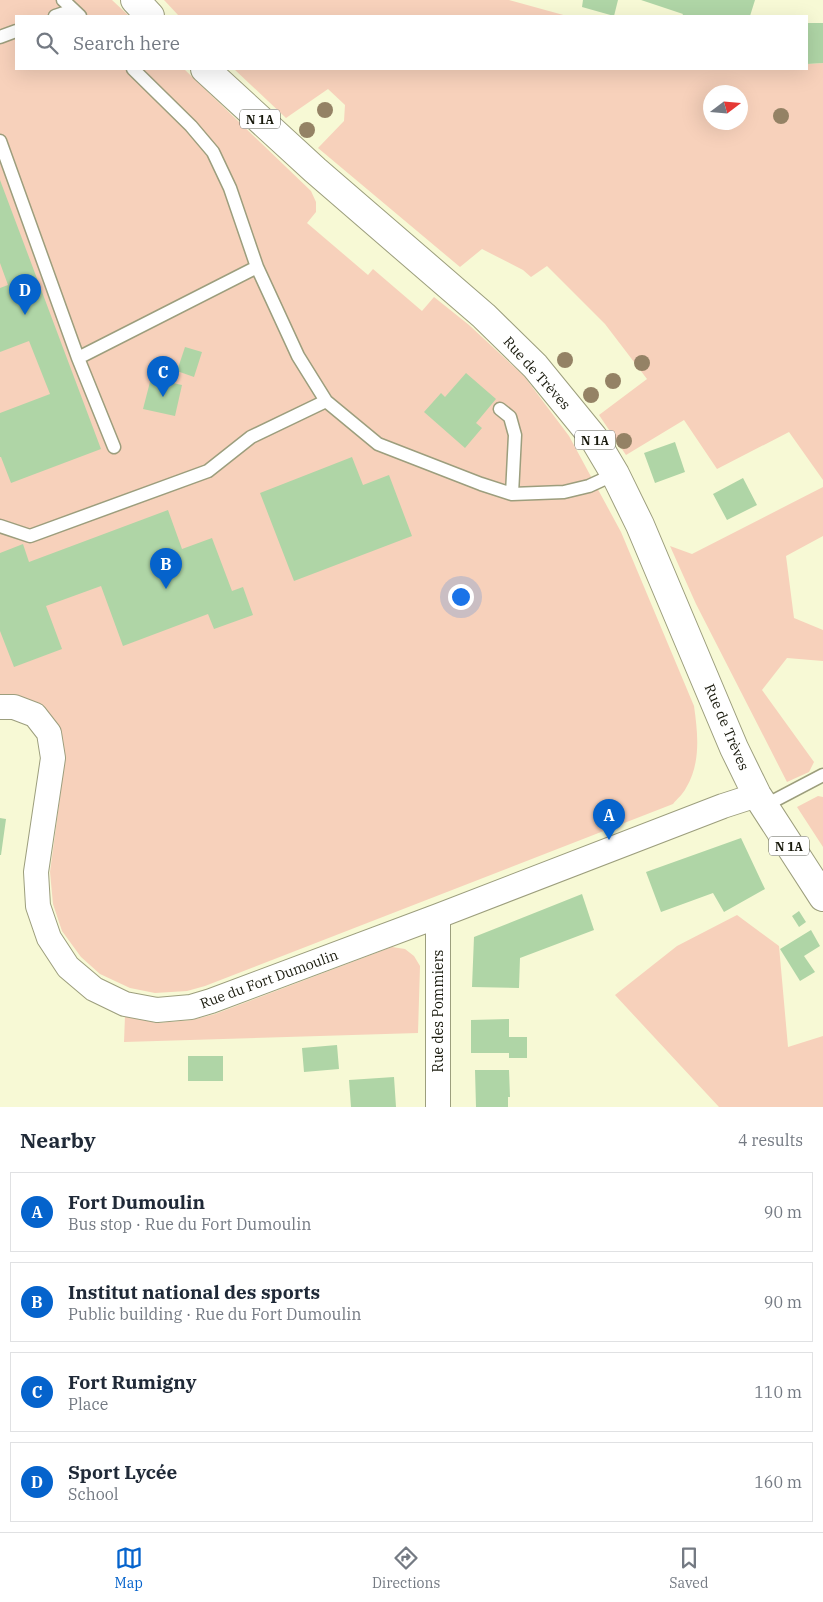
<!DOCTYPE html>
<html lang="en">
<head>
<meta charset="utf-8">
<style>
	body { margin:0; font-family:"IBM Plex Serif",serif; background:#f2f2f3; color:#1f2937 }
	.compass { position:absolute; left:703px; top:85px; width:45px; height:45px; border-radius:50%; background:#fff; box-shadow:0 5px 20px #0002; rotate:74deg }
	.you { position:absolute; left:460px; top:596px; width:18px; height:18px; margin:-12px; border:4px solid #fff; border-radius:50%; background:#1a73e8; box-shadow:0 0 0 8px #1a73e833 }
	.badge { display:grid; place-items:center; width:32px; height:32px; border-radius:50%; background:#0563cc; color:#fff; font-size:16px; font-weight:700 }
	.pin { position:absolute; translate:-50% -41px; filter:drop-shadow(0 1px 2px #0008) }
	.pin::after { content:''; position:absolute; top:26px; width:18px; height:15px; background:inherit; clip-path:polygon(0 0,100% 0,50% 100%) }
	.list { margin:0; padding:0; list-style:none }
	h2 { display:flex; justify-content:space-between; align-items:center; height:65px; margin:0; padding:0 20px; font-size:21px }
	h2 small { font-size:16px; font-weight:400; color:#747a83 }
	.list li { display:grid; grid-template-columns:32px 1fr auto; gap:15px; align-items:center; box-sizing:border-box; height:80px; margin:0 10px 10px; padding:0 10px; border:1px solid #e0e1e3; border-radius:0px }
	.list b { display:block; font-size:19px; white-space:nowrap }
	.list p { margin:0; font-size:16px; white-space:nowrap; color:#747a83 }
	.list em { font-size:16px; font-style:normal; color:#747a83 }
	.icon { flex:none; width:28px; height:28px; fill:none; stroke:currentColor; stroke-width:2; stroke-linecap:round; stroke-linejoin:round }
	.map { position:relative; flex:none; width:823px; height:1107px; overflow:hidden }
	.search { position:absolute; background:#fff; box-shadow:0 5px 20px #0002; left:15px; right:15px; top:15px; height:55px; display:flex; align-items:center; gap:12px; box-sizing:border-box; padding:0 18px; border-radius:0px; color:#747a83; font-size:19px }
	.sheet { height:425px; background:#fff }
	nav { display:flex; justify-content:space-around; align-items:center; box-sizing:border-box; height:70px; border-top:1px solid #e0e1e3; background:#fff; font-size:14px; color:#747a83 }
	nav a { display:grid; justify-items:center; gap:2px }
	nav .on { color:#0563cc }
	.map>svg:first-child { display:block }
	.green { fill:#f7d1bb; fill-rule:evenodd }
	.building { fill:#afd5a6 }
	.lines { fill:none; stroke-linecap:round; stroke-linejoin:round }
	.service-casing { stroke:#9c9e7d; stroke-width:15 }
	.minor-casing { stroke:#9c9e7d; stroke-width:26 }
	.primary-casing { stroke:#9c9e7d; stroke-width:30 }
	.service { stroke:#fff; stroke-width:12 }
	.minor { stroke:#fff; stroke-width:24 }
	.primary { stroke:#fff; stroke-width:28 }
	.tree { fill:#948265 }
	.labels { text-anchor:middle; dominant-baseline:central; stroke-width:4.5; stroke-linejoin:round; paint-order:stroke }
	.shield { fill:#fff; stroke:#5d5e55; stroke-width:1 }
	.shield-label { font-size:12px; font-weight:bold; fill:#18190c }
	.street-label { font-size:14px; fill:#18190c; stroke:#fff }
</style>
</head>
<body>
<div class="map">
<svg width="823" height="1107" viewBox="0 0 823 1107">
	<rect width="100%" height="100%" fill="#f7f9d5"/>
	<path class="green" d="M0,0h112l17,16h-113v53h168l127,122 5,11v10l-9,11 61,52 5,-6 49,42 12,-14 35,28 55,51 45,60 52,96 73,174c4,28 7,57 -8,82 -3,6 -9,11 -13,16l-468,182 -18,5 -32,2 -25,-5 -30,-14 -19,-17 -19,-26 -9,-27 -3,-32 15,-113 -6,-30 -59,-33z
		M164,0h345l58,16h-388z
		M823,63v417l-34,-48 -72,37 -33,-49 -58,35 -27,-40 48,-36 -42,-55 -58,-58 -16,11 -8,-7 -41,-21 -22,18 -142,-119 26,-27 1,-16 -17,-16 -42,29 -52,-49h573v-5zM710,92h30v30h-30z
		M823,487v49l-37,20 8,62 29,12v31l-36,-3 -25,32 52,72 -5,10 -22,10 -91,-178 -26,-58 22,8z
		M818,796l5,1v50l-26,-40z
		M737,915l42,31 9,101 35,-11v71h-104l-104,-112 62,-49z
		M392,947l13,2 9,7 6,10 -2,67 -294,9 1,-26 32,7 35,-3 23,-6z"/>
	<path class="building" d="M583,0h35l-4,16 -32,-9z
		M641,0h114l-5,16h-68l1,-2z
		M807,23h16v40l-16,1z
		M0,180l101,269 -90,34 -10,-26h-1v-44l50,-19 -21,-53 -29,11v-64l8,-3 -8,-22z
		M185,347l17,5 -8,25 -17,-6z
		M466,373l30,26 -20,24 6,5 -17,20 -41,-36 17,-19 4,4z
		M151,378l31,7 -7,31 -32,-7z
		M675,442l10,30 -30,11 -11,-30z
		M352,457l11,28 26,-10 23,61 -118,45 -34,-88z
		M743,478l14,27 -30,15 -14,-26z
		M168,510l14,39 30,-11 20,53 11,-4 10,28 -39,14 -6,-15 -85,32 -22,-60 -55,20 16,43 -48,18 -14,-36v-78l23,-9 6,18z
		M0,818l6,1 -5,36h-1z
		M741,838l24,51 -41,23 -11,-19 -52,19 -15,-40z
		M582,894l12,36 -74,28 -1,30 -47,-1 2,-50z
		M799,911l7,11 -7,5 -7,-11z
		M811,930l9,16 -16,10 11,16 -15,9 -20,-32z
		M509,1019v18h18v21h-18v-5h-38v-33z
		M337,1045l2,24 -35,3 -2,-24z
		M188,1056h35v25h-35z
		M475,1070h34l1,27h-2v10h-32z
		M394,1077l2,30h-45l-2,-27z"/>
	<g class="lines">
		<g class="service-casing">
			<path id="service" d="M63,0l17,16
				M55,16l18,-6
				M0,37l16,-6
				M133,69l58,57 22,26 17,36 27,79 41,89 28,45
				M0,141l78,217 36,89
				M78,358l179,-91
				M500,409l10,8 5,18 -3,59
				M0,526l30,10 178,-65 43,-34 75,-36 52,43 103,40 31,10 52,-2 25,-6 26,-12
				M764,806l59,-31"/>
		</g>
		<g class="minor-casing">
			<path id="minor" d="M0,707h14l21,8 14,18 4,25 -17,114 2,34 11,32 19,29 26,22 31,15 32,6 34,-3 20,-6 227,-85 285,-110 34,-11
				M438,1107v-191"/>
		</g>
		<g class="primary-casing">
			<path id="primary" d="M135,0l15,16
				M205,69l110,101 169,146 51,50 58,71 22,37 25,51 94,223 23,47 66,102"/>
		</g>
		<use href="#service" class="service"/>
		<use href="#minor" class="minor"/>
		<use href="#primary" class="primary"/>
	</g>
	<g class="tree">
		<circle cx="325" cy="110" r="8"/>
		<circle cx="781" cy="116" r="8"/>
		<circle cx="307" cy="130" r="8"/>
		<circle cx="565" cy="360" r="8"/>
		<circle cx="642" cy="363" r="8"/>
		<circle cx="613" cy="381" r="8"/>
		<circle cx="591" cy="395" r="8"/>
		<circle cx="624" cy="441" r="8"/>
	</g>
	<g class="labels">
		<g class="shield">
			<rect x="240" y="109.5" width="40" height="19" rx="4"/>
			<rect x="575" y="430.5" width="40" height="19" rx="4"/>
			<rect x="769" y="836.5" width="40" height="19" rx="4"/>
		</g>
		<g class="shield-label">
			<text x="260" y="119">N 1A</text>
			<text x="595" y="440">N 1A</text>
			<text x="789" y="846">N 1A</text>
		</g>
		<g class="street-label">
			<text transform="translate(537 373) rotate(48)">Rue de Trèves</text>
			<text transform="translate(727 727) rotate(67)">Rue de Trèves</text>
			<text transform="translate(269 979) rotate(-20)">Rue du Fort Dumoulin</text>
			<text transform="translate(438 1011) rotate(-90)">Rue des Pommiers</text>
		</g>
	</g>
</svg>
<svg class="compass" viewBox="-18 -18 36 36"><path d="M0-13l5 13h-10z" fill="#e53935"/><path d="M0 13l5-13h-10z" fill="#747a83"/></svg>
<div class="you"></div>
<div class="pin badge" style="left:609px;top:840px">A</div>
<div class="pin badge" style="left:166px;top:589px">B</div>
<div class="pin badge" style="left:163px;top:397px">C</div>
<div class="pin badge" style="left:25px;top:315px">D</div>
<div class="search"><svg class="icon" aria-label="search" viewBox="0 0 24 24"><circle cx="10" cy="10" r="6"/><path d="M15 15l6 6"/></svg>Search here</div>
</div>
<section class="sheet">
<h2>Nearby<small>4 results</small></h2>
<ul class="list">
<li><span class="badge">A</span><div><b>Fort Dumoulin</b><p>Bus stop · Rue du Fort Dumoulin</p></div><em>90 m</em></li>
<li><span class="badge">B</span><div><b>Institut national des sports</b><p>Public building · Rue du Fort Dumoulin</p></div><em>90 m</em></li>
<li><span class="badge">C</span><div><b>Fort Rumigny</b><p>Place</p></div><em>110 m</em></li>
<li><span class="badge">D</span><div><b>Sport Lycée</b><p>School</p></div><em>160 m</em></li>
</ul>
</section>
<nav>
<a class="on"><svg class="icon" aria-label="map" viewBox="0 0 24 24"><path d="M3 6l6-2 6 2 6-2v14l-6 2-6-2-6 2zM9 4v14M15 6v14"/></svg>Map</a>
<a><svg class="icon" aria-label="directions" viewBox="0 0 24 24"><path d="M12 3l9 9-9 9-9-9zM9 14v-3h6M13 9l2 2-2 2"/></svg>Directions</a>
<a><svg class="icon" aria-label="saved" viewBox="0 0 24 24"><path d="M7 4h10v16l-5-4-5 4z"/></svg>Saved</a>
</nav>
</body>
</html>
